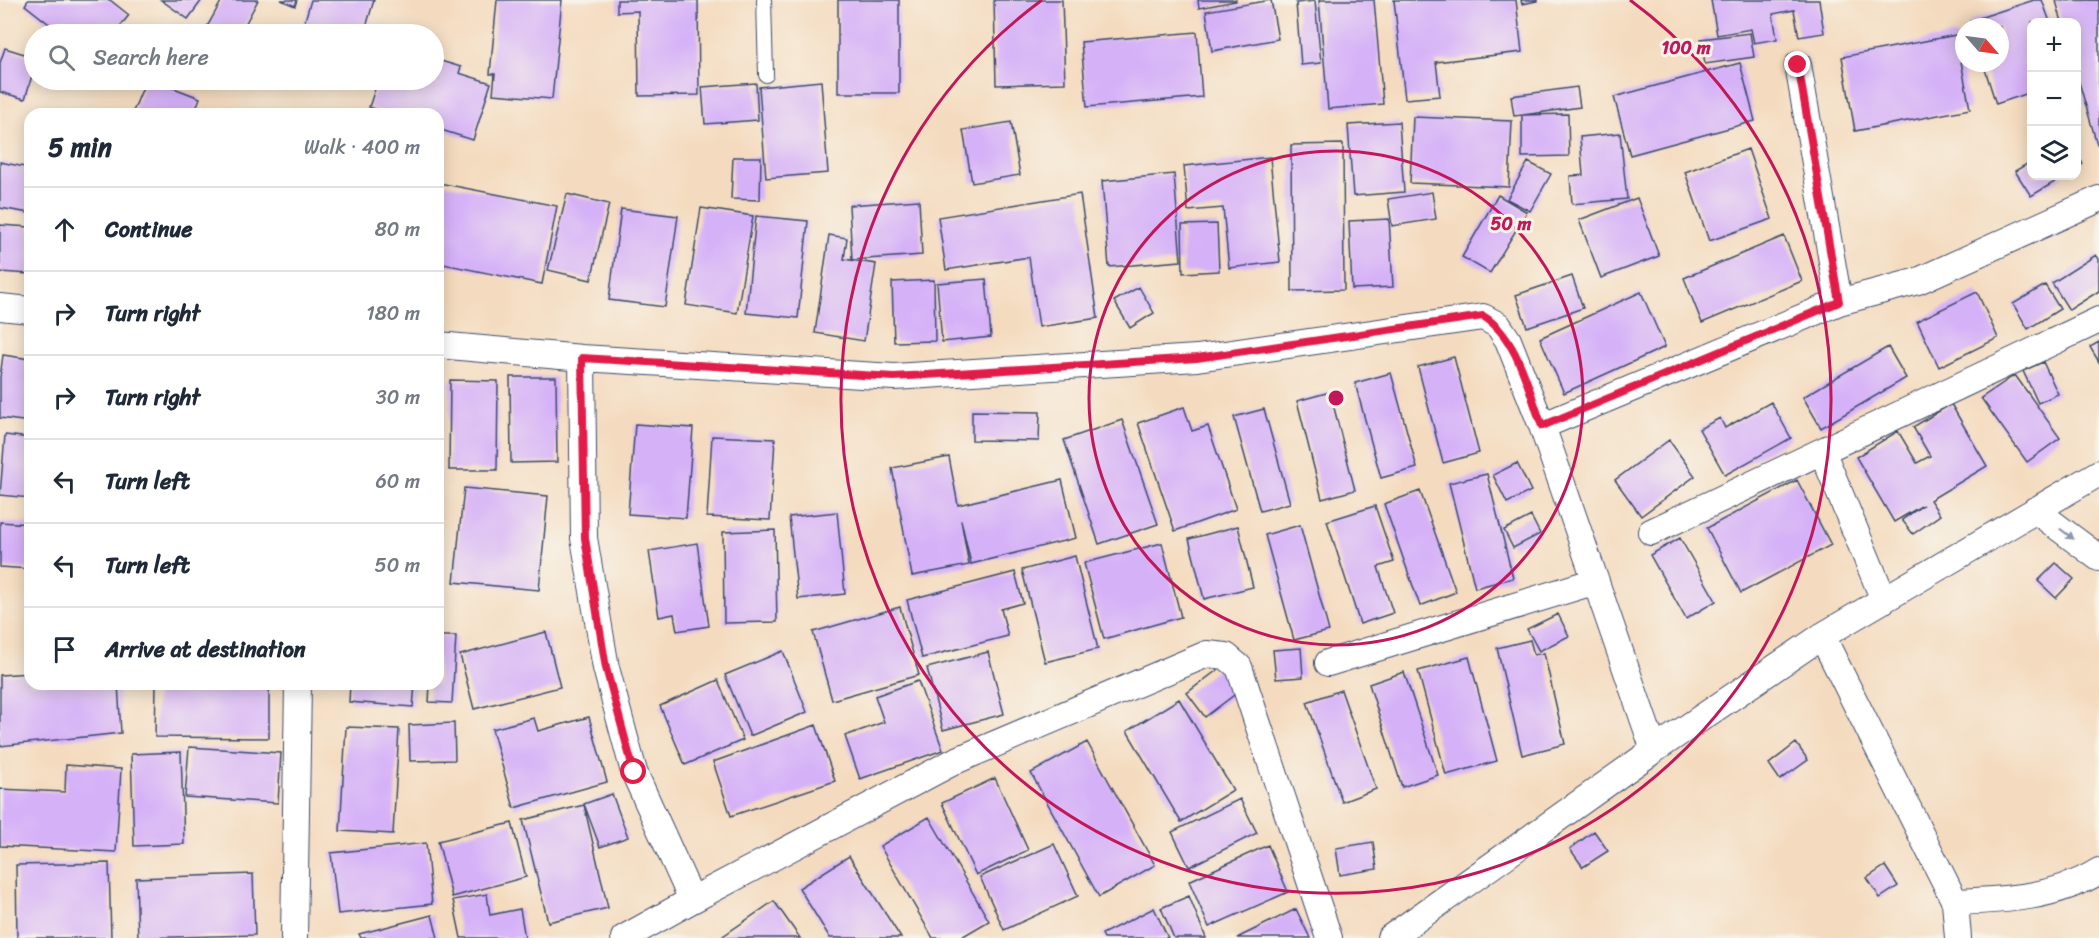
<!DOCTYPE html>
<html lang="en">
<head>
<meta charset="utf-8">
<style>
	body { margin:0; font-family:Sriracha,sans-serif; background:#f6f6f7; color:#1f2937 }
	.controls { position:absolute; right:18px; top:18px; display:grid; overflow:hidden; border-radius:12px; box-shadow:0 3px 15px #0003 }
	.controls button { width:54px; height:54px; display:grid; place-items:center; padding:0; border:0; border-bottom:2px solid #e0e1e3; background:#fff; color:#1f2937; font:30px sans-serif }
	.compass { position:absolute; left:1955px; top:18px; width:54px; height:54px; border-radius:50%; background:#fff; box-shadow:0 3px 15px #0003; rotate:118deg }
	.stop { position:absolute; width:18px; height:18px; margin:-14px; border:4px solid #e11d48; border-radius:50%; background:#fff }
	.stop.end { background:#e11d48; border-color:#fff; box-shadow:0 2px 6px #0008 }
	.list { margin:0; padding:0; list-style:none }
	h2 { display:flex; justify-content:space-between; align-items:center; height:78px; margin:0; padding:0 24px; font-size:26px }
	h2 small { font-size:20px; font-weight:400; color:#747a83 }
	.list li { display:grid; grid-template-columns:39px 1fr auto; gap:18px; align-items:center; box-sizing:border-box; height:84px; padding:0 24px; border-top:2px solid #e0e1e3 }
	.list b { display:block; font-size:22px; white-space:nowrap }
	.list em { font-size:20px; font-style:normal; color:#747a83 }
	.icon { flex:none; width:33px; height:33px; fill:none; stroke:currentColor; stroke-width:2; stroke-linecap:round; stroke-linejoin:round }
	.map { position:relative; flex:none; width:2099px; height:938px; overflow:hidden }
	.search { position:absolute; background:#fff; box-shadow:0 3px 15px #0003; left:24px; top:24px; width:420px; height:66px; display:flex; align-items:center; gap:15px; box-sizing:border-box; padding:0 21px; border-radius:33px; color:#747a83; font-size:22px }
	.panel { position:absolute; background:#fff; box-shadow:0 3px 15px #0003; left:24px; top:108px; width:420px; height:582px; border-radius:18px }
	.map>svg:first-child { display:block }
	.building { fill:#d5b1f8 }
	.lines { fill:none; stroke-linecap:round; stroke-linejoin:round }
	.lane-casing { stroke:#3c496d; stroke-width:16 }
	.street-casing { stroke:#3c496d; stroke-width:28 }
	.lane { stroke:#fff; stroke-width:14 }
	.street { stroke:#fff; stroke-width:26 }
	.oneway { fill:#8d97ae }
	.route { stroke:#e11d48; stroke-width:8 }
	.ring { fill:none; stroke:#c2185b; stroke-width:3 }
	.centre { fill:#c2185b; stroke:#f7f3e8; stroke-width:3 }
	.ring-label { font-size:18px; text-anchor:middle; font-weight:bold; fill:#c2185b; stroke:#f7f3e8; stroke-width:6; stroke-linejoin:round; paint-order:stroke }
</style>
</head>
<body>
<div class="map">
<svg width="2099" height="938" viewBox="0 0 2099 938">
	<rect width="100%" height="100%" fill="#f7f3e8"/>
	<filter id="ink" filterUnits="userSpaceOnUse"><feTurbulence type="fractalNoise" baseFrequency=".0167" numOctaves="2"/><feDisplacementMap in="SourceGraphic" scale="12" xChannelSelector="R" yChannelSelector="G"/><feConvolveMatrix kernelMatrix="1 2 1 2 8 2 1 2 1" color-interpolation-filters="sRGB"/></filter>
	<filter id="wash" filterUnits="userSpaceOnUse"><feTurbulence type="fractalNoise" baseFrequency=".008" numOctaves="4" result="noise"/><feDisplacementMap in="SourceGraphic" scale="24" xChannelSelector="R" yChannelSelector="G"/><feGaussianBlur stdDeviation="1.35" result="paint"/><feColorMatrix in="noise" values="0 0 0 0 0 0 0 0 0 0 0 0 0 0 0 0 0 1.4 0 .05"/><feComposite in="paint" operator="in"/></filter>
	<g filter="url(#wash)">
		<rect width="100%" height="100%" fill="#f4dbbf"/>
		<g id="blocks">
			<path class="building" d="M28,0h82l19,15 -15,19h-52l-37,-29z
				M161,0h41l-14,19z
				M222,0h36l-18,34h-20l-13,-7z
				M281,0h16l-2,6z
				M311,0h63l-10,34h-63z
				M497,0h65l-10,99 -59,-5 2,-20h-5z
				M617,0h81l1,95 -60,1 -1,-85 -21,1z
				M838,0h61v93h-61z
				M994,0h68l3,83 -69,2z
				M1198,0h38v1l-37,7z
				M1271,0l7,39 -66,12 -6,-40z
				M1319,0h55l9,104 -55,5z
				M1394,0h122l6,52 -86,10 4,34 -35,3z
				M1521,0h16v1l-15,3z
				M1711,0h108l5,33 -25,4 -5,-27 -21,4 4,25 -23,4 -3,-14 -34,6z
				M2034,0h8l8,22h-18v70l-36,12 -13,-41h17v-36h-28l-2,-6z
				M2099,0v144h-2l-21,-72v-50h-14l-6,-21z
				M1315,1l6,62 -20,2 -5,-62z
				M1197,32l5,65 -115,10 -6,-65z
				M1750,33l4,24 -49,7 -4,-25z
				M1956,35l14,74 -115,22 -13,-74z
				M5,48l29,9v12l-9,30 -25,-7v-29z
				M434,59l27,8 -2,6 32,10 -18,57 -35,-11v-15h-48l-21,-7 9,-27h56z
				M1740,63l15,58 -125,34 -16,-58z
				M146,80h7l47,18 -6,16h-62z
				M821,81l7,92 -62,5 -7,-91z
				M756,83l2,37 -53,4 -3,-37z
				M1577,87l3,20 -57,8 45,-1 1,42 -47,1v-42l-8,1 -3,-20z
				M1413,117l99,4 -3,66 -99,-4z
				M1011,122l9,53 -48,8 -9,-53z
				M1399,122l5,70 -51,4 -5,-71z
				M1620,133l7,66 -55,5 -2,-28 13,-1 -3,-38z
				M1343,144l1,146 -52,1 -1,-146z
				M1748,149l24,70 -63,22 -24,-69z
				M2076,153l7,11 -7,4z
				M733,157h28l-1,43 -29,-1z
				M1270,157l10,105 -51,6 -6,-60 -35,3 -4,-45z
				M2032,161v15h33l-34,20 -16,-25z
				M0,162l30,6v45l-30,-5z
				M1528,162l23,12 -21,37 -23,-12z
				M1174,174l7,87 -72,6 -7,-86z
				M439,183l118,23 -15,78 -104,-21z
				M1432,192l4,27 -44,7 -4,-27z
				M567,194l42,10 -18,76 -43,-10z
				M1080,194l18,124 -59,9 -10,-70 -83,13 -8,-53z
				M1498,195l29,17 -37,61 -28,-16z
				M1637,198l22,58 -58,22 -22,-58z
				M919,200l3,55 -70,5 -3,-55z
				M701,208l52,8 -16,97 -51,-8z
				M621,209l57,7 -13,91 -56,-7z
				M756,216l52,5 -10,97 -52,-5z
				M1389,219l4,68 -41,2 -3,-68z
				M1217,224l2,47 -36,2 -1,-48z
				M0,225l30,2v47l-30,-2z
				M829,235l18,3 -3,21 32,5 -12,77 -49,-8z
				M1784,236l18,45 -100,42 -18,-45z
				M2096,255l3,4v32l-30,19 -17,-27z
				M1572,276l11,32 -56,19 -11,-32z
				M986,279l5,58 -49,5 -5,-59z
				M934,280l1,61 -41,1 -2,-60z
				M2045,285l15,24 -32,20 -15,-25z
				M1139,287l15,26 -24,15 -16,-27z
				M1641,292l24,55 -101,46 -24,-55z
				M1977,292l21,46 -59,29 -22,-46z
				M2099,342v20l-9,-15z
				M1888,347l18,31 -85,50 -18,-31z
				M3,355l27,4v63l-30,-4v-41z
				M1454,357l25,96 -36,10 -25,-96z
				M2043,362l15,32 -20,9 -15,-32z
				M1391,373l26,95 -36,10 -26,-95z
				M2015,375l45,63 -33,24 -46,-64z
				M510,377h46l1,85 -46,1z
				M450,380l48,1 -1,89h-48z
				M1330,392l25,98 -33,9 -25,-98z
				M1771,402l20,36 -66,37 -26,-46 21,-11 5,10z
				M1951,404l36,62 -57,34 10,15 -27,19 -11,-14 21,-15 -29,17 -38,-65 42,-26 19,32 13,-7 -17,-29z
				M1184,407l8,24 16,-5 28,83 -61,22 -37,-108z
				M1264,409l26,94 -30,8 -26,-94z
				M972,411l68,1 -1,29 -67,-1z
				M1122,420l36,104 -59,20 -35,-104z
				M635,424l58,4 -7,90 -58,-4z
				M5,435l25,3v60l-30,-3z
				M712,436l63,3 -5,81 -63,-3z
				M1669,440l26,36 -54,40 -26,-36z
				M949,457l9,48 104,-25 14,58 -105,26 -10,-44 8,45 -57,11 -20,-108z
				M1517,463l14,28 -24,12 -14,-28z
				M1487,474l26,104 -38,10 -26,-105z
				M1797,480l34,65 -90,48 -34,-65z
				M464,488l84,8 -9,94 -85,-8z
				M1420,491l36,101 -36,14 -36,-102z
				M1375,506l19,56 -16,5 15,46 -33,11 -33,-103z
				M837,512l8,82 -47,5 -9,-82z
				M1531,516l9,18 -27,14 -9,-18z
				M0,522l30,2v45l-30,-2z
				M1300,525l29,106 -35,9 -29,-105z
				M1238,526l15,61 -49,12 -15,-60z
				M775,530l2,92 -53,1 -1,-91z
				M1680,538l36,63 -30,18 -36,-64z
				M438,539l6,50 -6,1z
				M697,543l12,83 -32,5 -3,-17 -15,3 -10,-66z
				M1162,543l19,74 -77,22 -20,-76z
				M1075,556l23,93 -53,13 -23,-92z
				M2056,563l18,16 -18,19 -18,-17z
				M1015,572l8,31 -22,6 7,27 -86,22 -15,-58z
				M900,607l19,68 -87,25 -19,-68z
				M1558,614l11,22 -30,15 -12,-22z
				M546,632l14,55 -86,22 -14,-54z
				M438,636h18l-4,67 -23,-1 1,-18h8z
				M1530,640l4,15 10,-2 21,91 -43,11 -25,-107z
				M1301,648l2,29 -27,2 -3,-29z
				M783,651l24,61 -57,24 -25,-61z
				M988,652l16,62 -61,16 -16,-62z
				M1469,657l28,104 -51,14 -28,-104z
				M1224,665l18,24 -37,28 -18,-24z
				M1404,672l34,103 -36,12 -33,-103z
				M30,673v11h88l3,49 -121,13v-71z
				M718,680l25,60 -58,25 -25,-59z
				M918,681l25,69 -83,29 -15,-43 39,-14 -9,-26z
				M156,684h113v54l-114,-1z
				M350,684h65l-2,23 -64,-5z
				M1341,690l35,99 -34,13 -35,-100z
				M1179,699l54,91 -52,32 -54,-91z
				M589,717l18,65 -93,26 -22,-79 42,-11 4,13z
				M454,723l1,37 -45,1 -1,-36z
				M816,725l19,56 -104,35 -18,-54z
				M346,727l53,2 -6,105 -53,-3z
				M1087,742l68,123 -56,32 -68,-124z
				M1796,743l12,17 -28,20 -11,-16z
				M189,747l92,6 -3,50 -93,-6z
				M181,752l3,92 -50,2 -3,-92z
				M66,765l55,4 -5,83 -116,-6v-57l65,3z
				M995,778l33,72 -52,25 -34,-72z
				M612,794l16,43 -28,10 -16,-43z
				M1240,799l17,34 -68,34 -17,-35z
				M584,805l24,103 -60,14 -25,-102z
				M929,817l60,104 -29,17h-27l-53,-92z
				M512,823l14,54 -74,20 -14,-56z
				M1594,831l14,20 -25,16 -13,-18z
				M1373,842l4,27 -37,6 -4,-27z
				M426,843l6,61 -94,10 -7,-61z
				M1054,844l24,52 -74,34 -24,-53z
				M1268,845l20,47 -79,35 -20,-46z
				M849,856l52,82h-71l-31,-50z
				M109,863l2,75h-94l-1,-73z
				M1885,866l13,20 -18,12 -13,-20z
				M253,874l2,61 -117,3 -2,-60z
				M487,894l3,21 30,-6 5,29h-64l-8,-38z
				M1189,896l17,42h-32l-13,-30z
				M774,901l26,37h-76l-1,-2z
				M1154,908l14,30h-64l-2,-4z
				M1296,909l14,29h-73z
				M432,915l6,23h-77l-2,-4z"/>
		</g>
	</g>
	<g filter="url(#ink)">
		<use href="#blocks" fill-opacity="0" stroke="#3c496d" stroke-width="1.5"/>
		<g class="lines">
			<g class="lane-casing">
				<path id="lane" d="M764,0l2,75"/>
			</g>
			<g class="street-casing">
				<path id="street" d="M1798,65l41,237
					M0,307l30,3
					M438,345l144,13 312,19 303,-19 286,-41 15,8 10,15 34,86 112,324
					M582,358l2,180 22,130 28,104 58,128
					M1542,426l297,-124 79,-21 181,-82
					M1823,453l61,147
					M2035,510l64,48
					M1651,532l448,-212
					M1822,636l133,266 3,36
					M1328,663l268,-82
					M1955,902c49,-2 101,-4 144,-31
					M294,938l4,-254
					M624,938l68,-38 263,-139 252,-107 19,2 13,11 90,271
					M1390,938l264,-188 168,-114 277,-163"/>
			</g>
			<use href="#lane" class="lane"/>
			<use href="#street" class="street"/>
		</g>
		<defs><path id="oneway-solid" d="M-6-.8H1V-3.2L6.5 0L1 3.2V.8H-6Z" transform="scale(1.5)"/></defs>
		<use class="oneway" href="#oneway-solid" transform="translate(2067 534) rotate(37)"/>
	</g>
	<g class="lines" filter="url(#ink)">
		<path class="route" d="M634,772l-28,-104 -21,-130 -3,-180 312,19 303,-19 286,-42c34,20 46,75 59,110l297,-124 -41,-237"/>
	</g>
	<g class="ring">
		<circle cx="1336" cy="398" r="247"/>
		<path d="M1630 0A495 495 0 1 1 1042 0"/>
	</g>
	<circle cx="1336" cy="398" r="9" class="centre"/>
	<g class="ring-label">
		<text x="1686" y="54">100 m</text>
		<text x="1511" y="230">50 m</text>
	</g>
</svg>
<div class="controls">
<button>+</button>
<button>−</button>
<button><svg class="icon" aria-label="layers" viewBox="0 0 24 24"><path d="M12 4l9 5-9 5-9-5zM3 14l9 5 9-5"/></svg></button>
</div>
<svg class="compass" viewBox="-18 -18 36 36"><path d="M0-13l5 13h-10z" fill="#e53935"/><path d="M0 13l5-13h-10z" fill="#747a83"/></svg>
<div class="stop" style="left:634px;top:772px"></div>
<div class="stop end" style="left:1798px;top:65px"></div>
<div class="search"><svg class="icon" aria-label="search" viewBox="0 0 24 24"><circle cx="10" cy="10" r="6"/><path d="M15 15l6 6"/></svg>Search here</div>
<section class="panel">
<h2>5 min<small>Walk · 400 m</small></h2>
<ul class="list">
<li><svg class="icon" aria-label="ahead" viewBox="0 0 24 24"><path d="M12 20V5M6 11l6-6 6 6"/></svg><div><b>Continue</b></div><em>80 m</em></li>
<li><svg class="icon" aria-label="right" viewBox="0 0 24 24"><path d="M7 20v-9h11M14 6l5 5-5 5"/></svg><div><b>Turn right</b></div><em>180 m</em></li>
<li><svg class="icon" aria-label="right" viewBox="0 0 24 24"><path d="M7 20v-9h11M14 6l5 5-5 5"/></svg><div><b>Turn right</b></div><em>30 m</em></li>
<li><svg class="icon" aria-label="left" viewBox="0 0 24 24"><path d="M17 20v-9H6M10 6l-5 5 5 5"/></svg><div><b>Turn left</b></div><em>60 m</em></li>
<li><svg class="icon" aria-label="left" viewBox="0 0 24 24"><path d="M17 20v-9H6M10 6l-5 5 5 5"/></svg><div><b>Turn left</b></div><em>50 m</em></li>
<li><svg class="icon" aria-label="arrive" viewBox="0 0 24 24"><path d="M6 21V4h12l-3 4 3 4H6"/></svg><div><b>Arrive at destination</b></div></li>
</ul>
</section>
</div>
</body>
</html>
